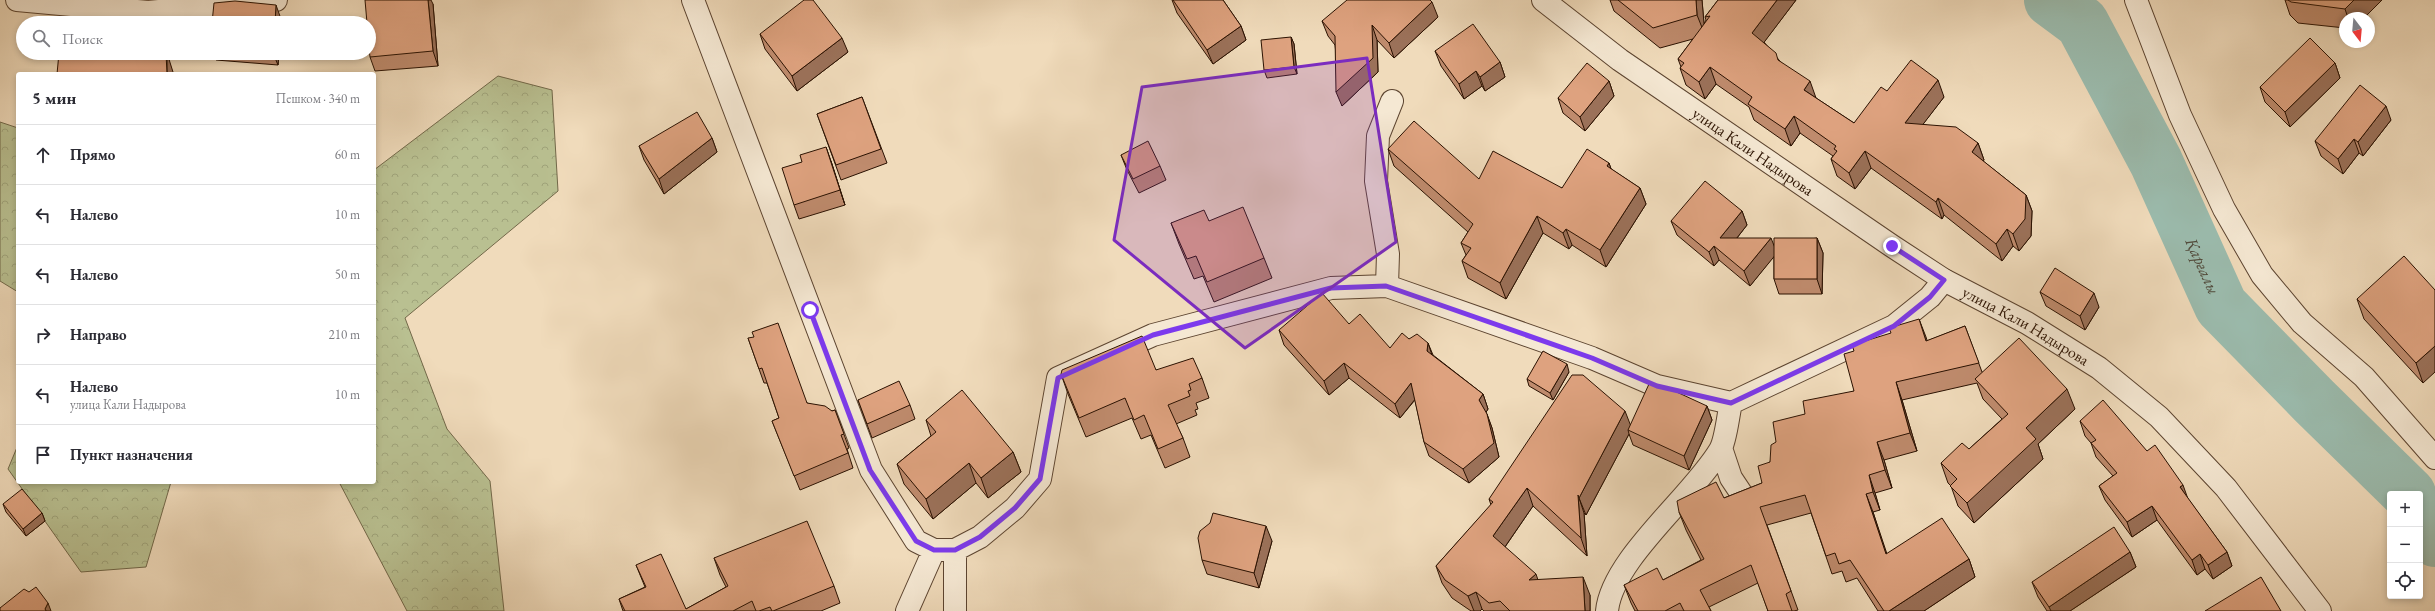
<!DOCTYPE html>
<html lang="ru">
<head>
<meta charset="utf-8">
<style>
	body { margin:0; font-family:"EB Garamond",serif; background:#f2f2f3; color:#2b2b33 }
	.controls { position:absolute; right:12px; bottom:12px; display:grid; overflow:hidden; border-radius:4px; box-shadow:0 2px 6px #0003 }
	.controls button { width:36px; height:36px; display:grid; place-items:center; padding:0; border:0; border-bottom:1px solid #e1e1e2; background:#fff; color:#2b2b33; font:20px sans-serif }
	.compass { position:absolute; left:2339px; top:12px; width:36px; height:36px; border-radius:50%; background:#fff; box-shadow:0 2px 6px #0003; rotate:164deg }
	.stop { position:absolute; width:12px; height:12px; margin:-9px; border:3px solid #7c3aed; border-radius:50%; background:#fff }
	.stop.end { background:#7c3aed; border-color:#fff; box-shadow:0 1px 4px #0008 }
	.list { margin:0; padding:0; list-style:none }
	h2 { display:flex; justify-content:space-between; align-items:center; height:52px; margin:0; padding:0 16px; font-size:17px }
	h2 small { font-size:13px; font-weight:400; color:#7c7c81 }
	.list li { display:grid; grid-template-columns:26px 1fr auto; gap:12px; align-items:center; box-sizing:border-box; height:60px; padding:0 16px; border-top:1px solid #e1e1e2 }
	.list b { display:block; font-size:15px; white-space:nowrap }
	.list p { margin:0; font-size:13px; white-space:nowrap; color:#7c7c81 }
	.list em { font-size:13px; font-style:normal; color:#7c7c81 }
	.icon { flex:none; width:22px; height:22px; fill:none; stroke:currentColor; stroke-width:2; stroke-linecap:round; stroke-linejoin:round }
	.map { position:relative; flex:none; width:2435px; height:611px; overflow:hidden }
	.search { position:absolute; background:#fff; box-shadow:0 2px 6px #0003; left:16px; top:16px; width:360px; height:44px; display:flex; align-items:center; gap:10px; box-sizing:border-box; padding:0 14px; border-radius:22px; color:#7c7c81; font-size:15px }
	.panel { position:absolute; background:#fff; box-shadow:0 2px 6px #0003; left:16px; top:72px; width:360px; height:412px; border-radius:4px }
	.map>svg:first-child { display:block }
	.forest { fill:url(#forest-crowns); stroke:#726849 }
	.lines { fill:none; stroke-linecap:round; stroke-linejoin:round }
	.river { stroke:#9bbbad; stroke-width:54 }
	.minor-casing { stroke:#5c4430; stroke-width:24 }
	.tertiary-casing { stroke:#5c4430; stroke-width:24 }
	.minor { stroke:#f5e8d3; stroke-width:22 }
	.tertiary { stroke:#f5e8d3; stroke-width:22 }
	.wall { fill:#bf8b6d; stroke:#2a1101 }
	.shaded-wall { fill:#9b7159; stroke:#2a1101 }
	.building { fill:#dea27f; stroke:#2a1101 }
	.route { stroke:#7c3aed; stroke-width:5 }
	.marked { fill:#7b2cbf; fill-opacity:0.2; stroke:#7b2cbf; stroke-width:3; stroke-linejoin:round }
	.labels { text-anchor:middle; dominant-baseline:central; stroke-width:3.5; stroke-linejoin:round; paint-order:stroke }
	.street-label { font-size:16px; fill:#2a1101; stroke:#f5e8d3 }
	.water-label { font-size:17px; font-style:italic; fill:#524c3d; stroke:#f5e8d3 }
</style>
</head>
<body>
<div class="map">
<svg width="2435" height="611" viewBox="0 0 2435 611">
	<defs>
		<pattern id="forest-crowns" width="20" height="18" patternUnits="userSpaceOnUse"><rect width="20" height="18" fill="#b9c091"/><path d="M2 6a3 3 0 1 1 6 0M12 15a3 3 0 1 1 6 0" fill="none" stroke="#9fa47b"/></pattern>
	</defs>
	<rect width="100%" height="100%" fill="#f0dbbb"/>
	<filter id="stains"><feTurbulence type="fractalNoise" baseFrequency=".005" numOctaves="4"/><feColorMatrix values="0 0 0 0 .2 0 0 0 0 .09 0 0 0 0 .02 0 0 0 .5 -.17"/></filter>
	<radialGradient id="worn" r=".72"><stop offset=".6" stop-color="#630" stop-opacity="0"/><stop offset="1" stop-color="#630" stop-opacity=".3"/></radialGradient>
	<path class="forest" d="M498,76l54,14 6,101 -153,127 42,111 43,52 14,130h-97l-68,-129h35v-312z
		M0,122l18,6v164l-18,-11z
		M18,445v37h153l-25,85 -65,5 -73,-103z"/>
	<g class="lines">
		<g class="river">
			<path id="s1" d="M2051,0l31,23 74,139 65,144 93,95 95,93"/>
			<path d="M2420,513l15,27"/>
		</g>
		<g class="minor-casing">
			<path id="minor" d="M17,0l131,12 128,-12
				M693,0l178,470 45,71 18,9h21l25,-13 35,-29 25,-29 18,-101 95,-43 178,-47 56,-2 205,72 65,28 74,17
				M2136,0l44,115 44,94 38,66 40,48 62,54 71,81
				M1387,286l1,-32 -12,-73 2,-45 14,-35
				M1721,448l10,30 10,15
				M907,611l27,-61
				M955,611v-61
				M1607,611c5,-52 86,-115 113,-161 6,-10 8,-35 11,-47l163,-77 36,-29 14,-17"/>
		</g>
		<g class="tertiary-casing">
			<g id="tertiary">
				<path id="s2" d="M1543,0l77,60 272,186 52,34 83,43 72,45 60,49 67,71 94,123"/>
			</g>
		</g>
		<use href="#minor" class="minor"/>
		<use href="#tertiary" class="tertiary"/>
	</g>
	<path class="wall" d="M1172,0h51l18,26 5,14 -33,24 -36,-51z
		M1610,0h92l2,24 2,-4 -1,-3 13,-17h78l-32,42 15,18 37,38 38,25 33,-32 57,6 -21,27 55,19 6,17 -1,1 43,34 6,16 -1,25 -12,15 -6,-5 -11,15 -58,-46 -2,4 -71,-51 -16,21 -18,-13 -6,-17 2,-3 -33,-23 -9,13 -37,-26 -5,-13 -33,-23 -11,15 -19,-14 -6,-17 1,-1 -3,-8 15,-20 -33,9 -46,-37z
		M2285,0h97l-18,18h-19v10l-47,-5 -8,-8z
		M433,4l5,62 -63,5 -5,-14z
		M1438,17l-44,41 -17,-18 1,32 -36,34 -7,-61 -7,-9 -6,-15z
		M760,34l88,18 -51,39 -32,-42z
		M1291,37l3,7 3,30 -30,4 -3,-8z
		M1435,51l65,11 5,15 -20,14 -3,-5 -18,13 -23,-33z
		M213,53h66l-1,12 -62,-5z
		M2335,63l5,15 -50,49 -25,-25 -5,-15z
		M1609,81l5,15 -29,35 -22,-18 -5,-15z
		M862,97l25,66 -46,17 -24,-66z
		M2391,120l-28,36 -4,-3 -16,21 -22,-18 -6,-15z
		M712,138l5,14 -53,42 -20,-34 -5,-14z
		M1388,149l91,30 83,9 47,-25 2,6 29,19 6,16 -40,63 -34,-22 -3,4 -26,-16 -37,66 -38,-21 -6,-17 4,-6 -5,-12 7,-11 -74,-66z
		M1121,155l39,11 6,14 -27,13 -12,-23z
		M831,161l14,44 -46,14 -5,-14z
		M1742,211l5,14 -10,13 37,7 43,-7 6,15 -1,41h-43l-5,-15v-23l-24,30 -31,-26 -5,6 -37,-31 -6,-14z
		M1209,221l55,37 8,20 -58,24 -11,-26 -9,3 -15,-35 -8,-21z
		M2435,290l-12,93 -59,-64 -7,-20z
		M2040,292l59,15 -14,23 -39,-24z
		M1349,324l41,24 19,-9 19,4 5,12 50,39 5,15 -2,3 6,16 7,29 -30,26 -40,-27 -5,-14 -9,-42 -15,18 -51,-40 -20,17 -45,-50 -5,-15z
		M1965,326l17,46 93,37 -37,35 5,15 -69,64 -16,-17 -7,-20 -3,-3 -7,-20 28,-14 33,-30 -19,-20 -6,-16 -75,17 15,51 -33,9 8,28 -17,5 5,17 -7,2 13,42 83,5 6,18 -51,34h-46l-21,-33 -11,4 -4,-11 -10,3 -21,-61 -44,12 31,85 -4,1h-27h1l-10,-28 -49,24 2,4h-76l-4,-8 -7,-18 39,-5 38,-20 -15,-30 -7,-18 45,-14 38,-15 8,-21 6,-20 29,-28 49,-23 73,-50z
		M748,338l59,65 25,8 3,-1 14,38 -2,1 6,19 -53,22 -28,-69 7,-3 -12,-35h-3z
		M1156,370l46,8 7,20 -13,5 2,6 -3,1 2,5 -21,9 7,14 7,19 -25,11 -14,-33 -10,4 -9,-21 -46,19 -18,-43 -7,-20z
		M1569,372l-16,28 -24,-14 -2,-7z
		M858,400l52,5 5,14 -43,19z
		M1707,406l5,14 -23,50 -56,-25 -4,-11 -43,81 -2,-2 3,43 -54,-50 -28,41 33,33 52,15v16h-106l-2,-2 -2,2h-9l-19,-13 -10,-15 -6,-17 55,-61 -2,-6 141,-74z
		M926,420l87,32 8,20 -33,26 -12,-15 -43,36 -29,-35 -7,-20 34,-28z
		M2080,421l106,75 41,56 5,14 -19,13 -8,-10 -8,6 -40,-55 -25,17 -27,-37 -6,-14 14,-10 -17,-19 -5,-14 -6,-7z
		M3,504l39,9 3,8 -19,15 -20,-24z
		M1272,541l-13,47 -52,-14 -5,-14z
		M2130,552l6,15 -66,44h-23l-9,-14 -6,-15z
		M714,558l120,28 6,17 -19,8h-198l-4,-12 26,-12 -9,-22 50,44 40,-22 -6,-12z"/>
	<path class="shaded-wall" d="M428,0h3l2,4 5,62 -5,-15z
		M1696,0h6l3,35 -8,-20z
		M1777,0h19l-37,49 -7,-16z
		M2354,0h28l-18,18h-16l-3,-9z
		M1432,2l6,15 -44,41 -5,-15z
		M276,5l5,14v4h-6z
		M1372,25l5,15 1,32 -36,34 -6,-14z
		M1241,26l5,14 -33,24 -6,-14z
		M1291,37l3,7 3,30 -3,-7z
		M842,38l6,14 -51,39 -5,-15z
		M167,53l6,19v2h-6z
		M273,53h6l-1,12z
		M1500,62l5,15 -20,14 -5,-14z
		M2335,63l5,15 -50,49 -5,-15z
		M1710,67l6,17 -11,15 -6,-17z
		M1476,71l6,15 -18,13 -5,-15z
		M1938,80l6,17 -33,43 -6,-17z
		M1609,81l5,15 -29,35 -5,-14z
		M1810,81l6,17 -12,-8z
		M2386,106l5,14 -28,36 -5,-14z
		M1794,116l6,17 -9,13 -6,-17z
		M712,138l5,14 -53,42 -5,-15z
		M2354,139l5,14 -16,21 -5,-15z
		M1978,143l6,17 -6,9 -6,-17z
		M826,147l5,14 14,44 -5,-15z
		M1865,151l6,17 -16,21 -6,-16z
		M1609,163l6,17 -8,-14z
		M1640,188l6,16 -40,63 -6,-17z
		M2026,195l6,16 -1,25 -12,15 -6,-17z
		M1938,198l6,17 -2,4 -6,-17z
		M1742,211l5,14 -22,28 -5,-15z
		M1537,216l6,17 -37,66 -6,-16z
		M1566,229l6,16 -3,4 -6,-16z
		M2007,229l6,17 -11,15 -6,-17z
		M1771,238l6,15 -27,33 -6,-15z
		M1817,238l6,15 -1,41 -5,-15z
		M1714,246l5,14 -5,6 -5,-14z
		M2094,293l5,14 -14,23 -5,-14z
		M1919,319l7,18 7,22 -7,-18z
		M1428,343l5,15 -6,-7z
		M2435,346v26l-12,11 -7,-20z
		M1344,363l5,15 -20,17 -5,-14z
		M1567,364l2,8 -16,28 -3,-7z
		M1896,382l6,18 15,51 -7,-18z
		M1411,383l5,15 -16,20 -5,-14z
		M2067,389l8,20 -37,35 5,15 -69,64 -7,-20 59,-75z
		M1483,394l5,15 -3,5 -6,-14z
		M1707,406l5,14 -23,50 -5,-14z
		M1625,411l7,18 -4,1 1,4 -43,81 -7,-17z
		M1487,414l5,14 7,29 -30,26 -6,-14z
		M1877,442l7,18 8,28 -7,-18z
		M1013,452l8,20 -33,26 -7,-20z
		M969,463l7,20 -43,36 -7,-20z
		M1869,475l6,18 5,17 -7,-18z
		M2183,485l5,14 -8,-12z
		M1527,488l6,18 -33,48 -7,-18z
		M1866,494l7,18 20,60 -7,-18z
		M1578,495l6,18 3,43 -6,-18z
		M2152,506l5,14 -25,17 -5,-15z
		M42,513l3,8 -19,15 -3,-7z
		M1266,526l6,15 -13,47 -5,-15z
		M2130,552l6,15 -66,44h-19l-2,-4z
		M2227,552l5,14 -19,13 -5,-14z
		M2200,554l5,15 -8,6 -5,-15z
		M1969,559l6,18 -51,34h-35z
		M1536,574l6,18 -13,-12z
		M1583,577l7,18v16h-5z
		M1476,592l6,17 -2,2h-6l-6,-15z
		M48,603l3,8h-5l-1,-2z"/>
	<path class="building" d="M365,0h63l5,51 -63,6 -1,-8v-26h-2z
		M804,0h9l29,38 -50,38 -32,-42z
		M1173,0h50l18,26 -34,24z
		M1347,0h83l2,2 -43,41 -17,-18 1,33 -37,34 -1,-56 -13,-15z
		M1618,0h78l1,15 -44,13z
		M1718,0h59l-25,33 24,20 2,7 32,21 -6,9 50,33 27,-36 6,4 24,-31 27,20 -33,43 51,4 22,16 -6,9 54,43 -1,24 -12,15 -6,-5 -11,15 -58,-46 -2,4 -71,-51 -16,22 -18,-14 6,-8 -3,-2 2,-3 -42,-30 -9,13 -37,-25 4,-7 -42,-30 -11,15 -19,-14 4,-5 -6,-4 32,-43 -5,1z
		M2288,0h66l-9,9 -54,-7z
		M235,1l41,4 -1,18h-63l2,-20z
		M1473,24l27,38 -20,15 -4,-6 -17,13 -24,-33z
		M1291,37l3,30 -30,3 -3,-30z
		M2310,38l25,25 -50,49 -25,-25z
		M59,53h107l1,21h-110z
		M1587,63l22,18 -29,36 -22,-19z
		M2360,85l26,21 -28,36 -4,-3 -16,20 -23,-18z
		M862,97l19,52 -45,16 -19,-51z
		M697,112l15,26 -53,41 -20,-33z
		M1414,121l65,58 14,-28 69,37 25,-39 22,14 -2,3 33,22 -40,62 -34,-21 -3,4 -26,-17 -37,67 -38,-22 9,-13 -10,-5 12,-19 -85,-75z
		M1148,141l12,25 -27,13 -12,-24z
		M826,147l14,43 -46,15 -12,-37 20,-6 -2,-7z
		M1705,181l37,30 -22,27h51l-27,33 -30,-25 -5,6 -38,-31z
		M1243,207l21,51 -57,24 -11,-26 -9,3 -16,-36 33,-13 5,11z
		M1774,238h43v41h-43z
		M2404,256l31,34v56l-19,17 -59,-64z
		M2055,268l39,25 -14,23 -40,-24z
		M1322,293l27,31 11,-10 30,34 12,-15 7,6 8,-5 11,9 -1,8 56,43 -4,6 8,14 7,29 -31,26 -39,-27 -13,-59 -16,21 -51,-41 -20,18 -45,-51z
		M1919,319l7,22 39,-15 14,37 -83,19 14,51 -33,9 8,28 -16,5 4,17 -7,2 20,60 56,-36 27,41 -80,52h-5l-34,-51 -11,4 -4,-11 -9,3 -21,-61 -45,12 31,84 -5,3 6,17h-25h1l-17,-46 -51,25 11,21h-27l-4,-8 -15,8h-27l-14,-26 33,-17 6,12 41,-21 -25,-47 -2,-11 39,-19 8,16 38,-15 -4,-17 12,-4 1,-17 5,-3 -3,-20 32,-8 -2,-13 51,-10 -10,-37 10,-3 -2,-6 39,-12 -2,-5z
		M778,323l29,80 18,3 7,5 3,-1 9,24 -3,1 7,18 -54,23 -22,-55 7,-3 -17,-50 -3,1 -11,-31 6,-1 -2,-5z
		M1142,336l14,34 37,-12 9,20 -13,6 2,6 -3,1 2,5 -22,9 15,33 -25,11 -14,-34 -10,5 -9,-22 -46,20 -18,-44 1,-4z
		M2019,338l48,51 -41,39 10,11 -69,64 -17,-17 7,-7 -16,-16 21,-20 7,6 39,-35 -33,-35z
		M1543,351l24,13 -17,29 -23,-14z
		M1572,375h11l42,36 -46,87 -1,-3 3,43 -54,-50 -34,48 43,38 -7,6 54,-3 2,34h-75l-10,-10 -11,2 -13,-11 -8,4 -23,-16 -9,-14 57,-64 -4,-3z
		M899,381l11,24 -43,19 -9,-24z
		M1649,384l19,4 39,18 -23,50 -56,-26z
		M962,390l51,62 -32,26 -12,-15 -43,36 -29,-35 39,-32 -10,-12z
		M2103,400l44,51 8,-6 28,40 -3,2 47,65 -19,13 -8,-11 -8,6 -40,-54 -25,16 -28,-36 18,-13 -26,-30 5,-3 -16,-19z
		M22,489l20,24 -19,16 -20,-25z
		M1213,513l53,13 -12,47 -52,-13 -4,-22 2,-7 10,-8z
		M807,521l27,65 -61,25h-1l-2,-4 -11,4h-3l-4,-10 -19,10h-108l-6,-12 27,-12 -10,-22 25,-11 25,55 42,-23 -14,-28z
		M2114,527l16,25 -81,55 -17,-25z
		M2261,577l20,34h-76z
		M36,587l12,16 -3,6 1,2h-46v-3l24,-19 5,3z"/>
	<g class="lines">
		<path class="route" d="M810,310l60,160 46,71 18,9h21l25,-13 35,-29 25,-29 18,-101 95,-43 178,-47 55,-2 206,72 65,28 74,17 163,-77 36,-29 14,-17 -52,-34"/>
	</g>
	<path class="marked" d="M1367,58l29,184 -151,106 -131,-108 28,-153z"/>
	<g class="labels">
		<g class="street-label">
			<text stroke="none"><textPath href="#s2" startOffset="259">улица Кали Надырова</textPath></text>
			<text stroke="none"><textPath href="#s2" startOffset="583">улица Кали Надырова</textPath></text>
		</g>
		<g class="water-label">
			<text stroke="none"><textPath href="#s1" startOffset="310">Қарғалы</textPath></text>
		</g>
	</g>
	<rect width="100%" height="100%" filter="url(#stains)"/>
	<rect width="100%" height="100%" fill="url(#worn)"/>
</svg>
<div class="controls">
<button>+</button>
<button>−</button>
<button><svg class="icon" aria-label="locate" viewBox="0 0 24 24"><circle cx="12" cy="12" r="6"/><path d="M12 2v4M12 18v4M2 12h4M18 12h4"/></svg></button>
</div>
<svg class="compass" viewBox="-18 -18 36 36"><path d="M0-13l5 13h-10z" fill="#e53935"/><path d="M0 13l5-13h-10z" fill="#7c7c81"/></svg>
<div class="stop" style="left:810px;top:310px"></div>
<div class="stop end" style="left:1892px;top:246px"></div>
<div class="search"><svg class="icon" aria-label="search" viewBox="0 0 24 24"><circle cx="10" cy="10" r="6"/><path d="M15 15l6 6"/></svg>Поиск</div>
<section class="panel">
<h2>5 мин<small>Пешком · 340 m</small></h2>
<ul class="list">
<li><svg class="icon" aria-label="ahead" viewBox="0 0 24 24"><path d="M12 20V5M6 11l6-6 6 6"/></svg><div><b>Прямо</b></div><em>60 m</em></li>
<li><svg class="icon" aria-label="left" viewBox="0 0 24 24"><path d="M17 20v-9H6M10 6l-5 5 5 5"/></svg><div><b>Налево</b></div><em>10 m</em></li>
<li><svg class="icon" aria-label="left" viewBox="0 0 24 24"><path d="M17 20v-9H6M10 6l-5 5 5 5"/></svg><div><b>Налево</b></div><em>50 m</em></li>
<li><svg class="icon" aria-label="right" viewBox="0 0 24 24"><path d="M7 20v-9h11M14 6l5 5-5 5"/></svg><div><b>Направо</b></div><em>210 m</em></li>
<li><svg class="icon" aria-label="left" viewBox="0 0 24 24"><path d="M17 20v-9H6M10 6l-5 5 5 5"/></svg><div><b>Налево</b><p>улица Кали Надырова</p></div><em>10 m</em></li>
<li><svg class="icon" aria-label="arrive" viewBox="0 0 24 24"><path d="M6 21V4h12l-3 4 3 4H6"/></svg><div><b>Пункт назначения</b></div></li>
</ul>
</section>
</div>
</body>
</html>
